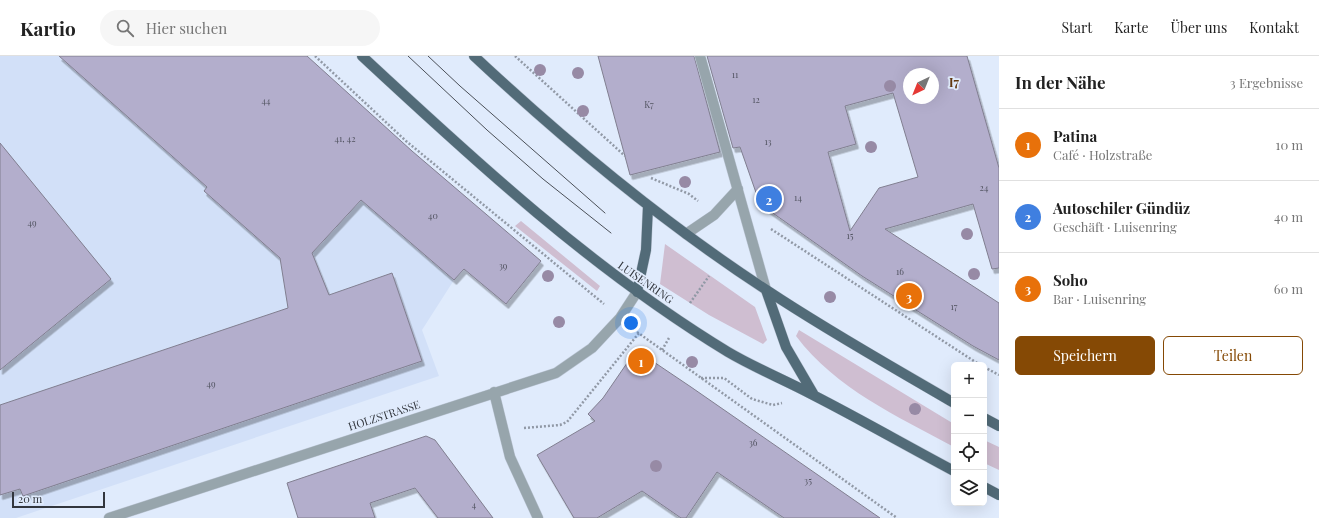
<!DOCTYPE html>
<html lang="de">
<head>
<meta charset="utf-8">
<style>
	body { margin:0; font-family:"Playfair Display",serif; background:#f6f6f6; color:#222 }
	.controls { position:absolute; right:12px; bottom:12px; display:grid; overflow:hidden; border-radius:6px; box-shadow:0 4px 16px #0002 }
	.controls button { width:36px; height:36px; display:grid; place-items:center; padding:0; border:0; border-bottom:1px solid #e0e0e0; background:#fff; color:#222; font:20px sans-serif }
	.compass { position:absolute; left:903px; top:12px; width:36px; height:36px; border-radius:50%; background:#fff; box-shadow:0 4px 16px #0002; rotate:223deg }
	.scale { position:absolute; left:12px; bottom:10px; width:93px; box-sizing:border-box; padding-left:4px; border:2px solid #32363d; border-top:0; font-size:11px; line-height:14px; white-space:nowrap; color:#32363d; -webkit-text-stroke:3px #e0ebfc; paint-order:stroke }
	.you { position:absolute; left:631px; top:267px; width:14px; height:14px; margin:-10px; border:3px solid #fff; border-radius:50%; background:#1a73e8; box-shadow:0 0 0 6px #1a73e833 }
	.badge { display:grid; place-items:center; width:26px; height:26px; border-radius:50%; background:#854905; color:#fff; font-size:13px; font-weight:700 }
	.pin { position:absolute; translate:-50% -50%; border:2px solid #fff; box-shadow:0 1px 4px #0006 }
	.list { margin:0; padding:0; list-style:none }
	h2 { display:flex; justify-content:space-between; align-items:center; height:52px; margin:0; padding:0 16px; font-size:17px }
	h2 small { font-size:13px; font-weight:400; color:#767676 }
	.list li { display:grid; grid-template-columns:26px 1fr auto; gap:12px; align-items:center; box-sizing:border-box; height:72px; padding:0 16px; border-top:1px solid #e0e0e0 }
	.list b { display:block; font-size:15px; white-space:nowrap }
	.list p { margin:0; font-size:13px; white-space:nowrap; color:#767676 }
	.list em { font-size:13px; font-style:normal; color:#767676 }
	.actions { display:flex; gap:8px; padding:12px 16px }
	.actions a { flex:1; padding:9px 0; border:1px solid #854905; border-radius:6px; text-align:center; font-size:14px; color:#854905 }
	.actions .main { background:#854905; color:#fff }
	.icon { flex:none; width:22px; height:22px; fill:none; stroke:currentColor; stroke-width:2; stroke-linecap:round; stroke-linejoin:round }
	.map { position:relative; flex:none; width:999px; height:462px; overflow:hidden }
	header { display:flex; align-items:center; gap:24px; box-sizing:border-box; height:56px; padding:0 20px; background:#fff; border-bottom:1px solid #e0e0e0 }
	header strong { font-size:19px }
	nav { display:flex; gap:22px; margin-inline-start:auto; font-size:14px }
	.search { width:280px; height:36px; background:#f6f6f6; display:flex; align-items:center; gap:10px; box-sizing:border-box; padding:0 14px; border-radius:22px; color:#767676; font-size:15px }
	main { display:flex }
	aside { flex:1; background:#fff }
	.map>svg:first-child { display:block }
	.built { fill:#d2e0f8 }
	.green { fill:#cfbed1 }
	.building { fill:#b3aecc; stroke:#817f90; fill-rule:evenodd; filter:url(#shadow) }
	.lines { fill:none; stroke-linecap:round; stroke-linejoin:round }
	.street-casing { stroke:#bdc7d6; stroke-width:11 }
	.primary-casing { stroke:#bdc7d6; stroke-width:11 }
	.path { stroke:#9199a6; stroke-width:2.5; stroke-dasharray:2 2; stroke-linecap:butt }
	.street { stroke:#97a5ac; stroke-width:10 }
	.primary { stroke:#526b78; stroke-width:10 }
	.tram { stroke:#4b5058; stroke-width:1 }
	.tree { fill:#978aa5 }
	.labels { text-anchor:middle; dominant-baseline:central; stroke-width:3.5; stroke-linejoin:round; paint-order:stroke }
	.number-label { font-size:9px; fill:#525461 }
	.street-label { font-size:11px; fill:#32363d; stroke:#e0ebfc }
	.neighbourhood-label { font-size:12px; font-weight:bold; fill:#62380f; stroke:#e0ebfc }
</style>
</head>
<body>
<header>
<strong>Kartio</strong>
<div class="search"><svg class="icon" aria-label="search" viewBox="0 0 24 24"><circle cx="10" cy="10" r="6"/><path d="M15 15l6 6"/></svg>Hier suchen</div>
<nav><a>Start</a><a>Karte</a><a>Über uns</a><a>Kontakt</a></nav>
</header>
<main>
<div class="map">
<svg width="999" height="462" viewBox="0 0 999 462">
	<defs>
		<filter id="shadow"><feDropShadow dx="2.5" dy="4.5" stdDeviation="0" flood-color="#0004"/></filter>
	</defs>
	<rect width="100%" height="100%" fill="#e0ebfc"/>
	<path class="built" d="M0,0h183l95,70 176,154 -32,50 17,46 -423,142h-16z"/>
	<path class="green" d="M521,165l79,65 -3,5 -82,-65z
		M665,188l90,63 12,33 -4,4 -54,-29 -49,-31z
		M799,274l155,94v23c-57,-31 -118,-58 -158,-111z
		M984,384l15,7v23l-15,-7z"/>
	<path class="building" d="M59,0h248l105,95 129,110 -35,43 -42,-35 -10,11 -93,-80 -49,53 17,42 63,-22 30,88 -399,135 -3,-7 -20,6v-90l288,-97 -8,-50 -76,-67 3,-4z
		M598,0h96l26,96 -90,23z
		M707,0h260l32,112v100l-7,1 -19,-65 -88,25 114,74v57l-26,-14 -111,-70 -102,-72 -20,-57 -7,1zM909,18h24v24h-24zM893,37l25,84 -39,11 -29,43 -22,-79 28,-8 -11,-38z
		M0,87l111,136 -111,91z
		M636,294l55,37 189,131h-96l-67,-46 -31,46h-5l-39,-27 -45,27h-23l-37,-63 58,-34 -7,-7 15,-16z
		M426,380l9,4 58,78h-55l-23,-30 -45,15 5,15h-77l-11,-35z"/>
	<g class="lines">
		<g class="street-casing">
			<path id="street" d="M700,0l66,234
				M686,178l28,-19 24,-26
				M494,336l16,65 28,61
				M109,462l447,-145 36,-25 28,-30 17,-26"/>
		</g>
		<g class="primary-casing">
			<path id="primary" d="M362,0c115,107 231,214 366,296 27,16 57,28 85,43 47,24 94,51 141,76
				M474,0c92,86 188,166 294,235 60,40 123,75 186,112
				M766,234l20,57 28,48
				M637,236l9,-42 2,-44
				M984,362l15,8
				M984,431l15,8"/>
		</g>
		<path class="path" d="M315,0l91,85 198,163
			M515,0l110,100
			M651,122l38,16 9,7
			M771,173l209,136
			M690,247l19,-27
			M637,276l260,186
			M662,294l7,-12
			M984,311l15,8
			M701,322h23l28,21 21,6 9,-2
			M524,372l36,-3 7,-3 72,-89"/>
		<use href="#street" class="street"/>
		<use href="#primary" class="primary"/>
		<path class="tram" d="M408,0l79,74 56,49 68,54
			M428,0l32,30 145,127"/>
	</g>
	<g class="tree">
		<circle cx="540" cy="14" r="6"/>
		<circle cx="578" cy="17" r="6"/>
		<circle cx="890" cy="30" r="6"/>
		<circle cx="583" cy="55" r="6"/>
		<circle cx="871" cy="91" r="6"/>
		<circle cx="685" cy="126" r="6"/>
		<circle cx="967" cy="178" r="6"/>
		<circle cx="974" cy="218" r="6"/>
		<circle cx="548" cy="220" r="6"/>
		<circle cx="830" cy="241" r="6"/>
		<circle cx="559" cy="266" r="6"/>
		<circle cx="692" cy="306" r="6"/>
		<circle cx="915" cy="353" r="6"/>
		<circle cx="656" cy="410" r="6"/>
	</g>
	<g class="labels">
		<g class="number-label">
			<text x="735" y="18">11</text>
			<text x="756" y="43">12</text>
			<text x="266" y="44">44</text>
			<text x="649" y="48">K7</text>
			<text x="345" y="82">41, 42</text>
			<text x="768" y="85">13</text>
			<text x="984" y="131">24</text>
			<text x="798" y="141">14</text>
			<text x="433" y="159">40</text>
			<text x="32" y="166">49</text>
			<text x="850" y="179">15</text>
			<text x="503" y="209">39</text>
			<text x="900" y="215">16</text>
			<text x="954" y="250">17</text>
			<text x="211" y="327">49</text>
			<text x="753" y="386">36</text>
			<text x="808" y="424">35</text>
			<text x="474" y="448">4</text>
		</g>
		<g class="street-label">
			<text transform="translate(646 226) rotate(35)">LUISENRING</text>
			<text transform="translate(384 359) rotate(-18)">HOLZSTRASSE</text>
		</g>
		<g class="neighbourhood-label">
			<text x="954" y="26">I7</text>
		</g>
	</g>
</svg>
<div class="controls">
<button>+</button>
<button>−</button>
<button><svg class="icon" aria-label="locate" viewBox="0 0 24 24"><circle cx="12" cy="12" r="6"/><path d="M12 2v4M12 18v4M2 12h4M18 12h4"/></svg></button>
<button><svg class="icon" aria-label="layers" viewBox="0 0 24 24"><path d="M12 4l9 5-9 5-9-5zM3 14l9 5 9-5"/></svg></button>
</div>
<svg class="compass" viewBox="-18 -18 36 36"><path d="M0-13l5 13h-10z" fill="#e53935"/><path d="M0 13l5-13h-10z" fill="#767676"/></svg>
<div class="scale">20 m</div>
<div class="you"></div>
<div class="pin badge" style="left:641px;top:305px;background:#e8710a">1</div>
<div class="pin badge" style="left:769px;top:143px;background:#3f7fe0">2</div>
<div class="pin badge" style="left:909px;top:240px;background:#e8710a">3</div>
</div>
<aside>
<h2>In der Nähe<small>3 Ergebnisse</small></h2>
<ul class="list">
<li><span class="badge" style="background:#e8710a">1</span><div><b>Patina</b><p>Café · Holzstraße</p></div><em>10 m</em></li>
<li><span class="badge" style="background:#3f7fe0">2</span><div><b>Autoschiler Gündüz</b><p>Geschäft · Luisenring</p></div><em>40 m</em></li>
<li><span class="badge" style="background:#e8710a">3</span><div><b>Soho</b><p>Bar · Luisenring</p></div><em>60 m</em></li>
</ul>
<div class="actions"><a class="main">Speichern</a><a>Teilen</a></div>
</aside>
</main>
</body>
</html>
